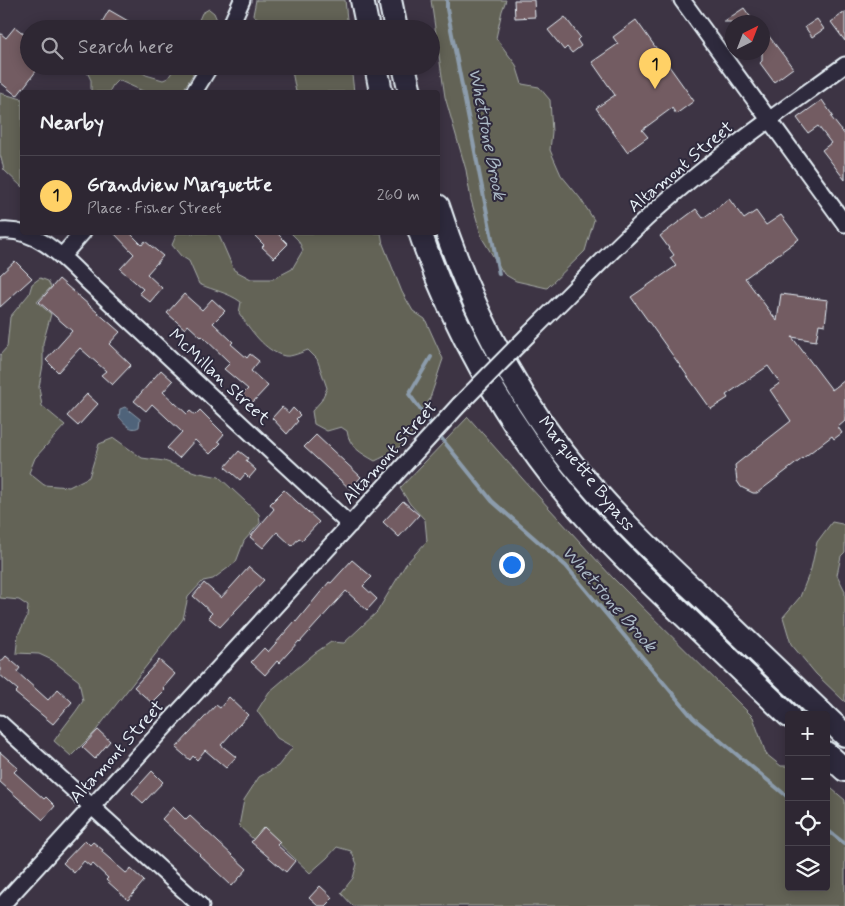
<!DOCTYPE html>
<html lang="en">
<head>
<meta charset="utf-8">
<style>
	body { margin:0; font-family:Mynerve,sans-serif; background:#3a333f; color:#f1f3f6 }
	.controls { position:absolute; right:15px; bottom:15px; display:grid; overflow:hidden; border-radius:5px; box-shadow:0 2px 12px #0003 }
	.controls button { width:45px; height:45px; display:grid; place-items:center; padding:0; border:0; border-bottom:1px solid #49444e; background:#2e2733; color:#f1f3f6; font:25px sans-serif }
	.compass { position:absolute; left:725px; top:15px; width:45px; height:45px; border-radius:50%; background:#2e2733; box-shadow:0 2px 12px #0003; rotate:42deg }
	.you { position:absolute; left:511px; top:564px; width:18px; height:18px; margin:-12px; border:4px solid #fff; border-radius:50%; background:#1a73e8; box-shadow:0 0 0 8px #1a73e833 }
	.badge { display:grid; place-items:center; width:32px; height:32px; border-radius:50%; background:#ffd166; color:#111; font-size:16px; font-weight:700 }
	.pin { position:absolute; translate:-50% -41px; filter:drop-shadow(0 1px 2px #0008) }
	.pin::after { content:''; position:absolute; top:26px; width:18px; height:15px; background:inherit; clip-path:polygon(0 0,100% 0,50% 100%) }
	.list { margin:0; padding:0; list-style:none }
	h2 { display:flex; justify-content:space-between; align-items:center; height:65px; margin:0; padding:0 20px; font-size:21px }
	h2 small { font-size:16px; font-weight:400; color:#a7a5ac }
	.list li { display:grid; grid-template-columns:32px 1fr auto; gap:15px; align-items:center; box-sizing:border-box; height:80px; padding:0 20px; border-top:1px solid #49444e }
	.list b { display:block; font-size:19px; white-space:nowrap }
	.list p { margin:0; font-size:16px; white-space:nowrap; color:#a7a5ac }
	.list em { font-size:16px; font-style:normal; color:#a7a5ac }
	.icon { flex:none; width:28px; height:28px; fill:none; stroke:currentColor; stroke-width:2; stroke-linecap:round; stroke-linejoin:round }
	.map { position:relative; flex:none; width:845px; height:906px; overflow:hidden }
	.search { position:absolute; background:#2e2733; box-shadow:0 2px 12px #0003; left:20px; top:20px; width:420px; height:55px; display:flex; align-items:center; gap:12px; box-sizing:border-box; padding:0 18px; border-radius:28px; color:#a7a5ac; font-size:19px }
	.panel { position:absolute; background:#2e2733; box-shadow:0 2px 12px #0003; left:20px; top:90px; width:420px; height:145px; border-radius:5px }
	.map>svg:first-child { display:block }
	.green { fill:#636456; stroke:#a6aaa7 }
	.water { fill:#4f647a; stroke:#8c9cac }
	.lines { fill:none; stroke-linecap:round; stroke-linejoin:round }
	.stream { stroke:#8c9cac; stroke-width:4 }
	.building { fill:#735c62; stroke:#e8f1f8 }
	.minor-casing { stroke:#e8f1f8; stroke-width:19 }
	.highway-casing { stroke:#e8f1f8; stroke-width:26 }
	.minor { stroke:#2f2a3d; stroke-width:15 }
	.highway { stroke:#2f2a3d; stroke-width:22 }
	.minor-bridge-casing { stroke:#e8f1f8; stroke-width:19; stroke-linecap:butt }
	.minor-bridge { stroke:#2f2a3d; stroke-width:15 }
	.labels { text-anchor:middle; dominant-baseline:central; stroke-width:4; stroke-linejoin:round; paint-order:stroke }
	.street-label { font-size:18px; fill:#e8f1f8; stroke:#2f2a3d }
	.water-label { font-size:19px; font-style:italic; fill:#abb9c6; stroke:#2f2a3d }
</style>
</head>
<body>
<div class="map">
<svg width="845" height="906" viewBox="0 0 845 906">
	<rect width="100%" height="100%" fill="#3d3444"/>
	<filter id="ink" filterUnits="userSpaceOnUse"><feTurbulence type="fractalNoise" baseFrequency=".02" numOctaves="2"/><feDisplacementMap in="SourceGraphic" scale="10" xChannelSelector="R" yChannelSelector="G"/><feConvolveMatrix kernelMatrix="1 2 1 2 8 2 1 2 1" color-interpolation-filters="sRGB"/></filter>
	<g filter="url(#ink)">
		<path class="green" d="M256,0h89l3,29h-68l-13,-5 -14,-9z
			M431,0h75l-4,11 -6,27 20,27 6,19 17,3 11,13 2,32 -2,18 11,25 19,23 14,22 -9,31 -38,37 -31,-7 -12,-7 -22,-36 -11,-38 -5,-30 -21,-73z
			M209,9l5,4 3,7 -4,9h-18l7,-16z
			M84,66h49l13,9 17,5 5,-2 8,-12h22l-16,26h-37l-27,-12 -5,5 -4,7h-18v-12z
			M291,66h60l3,26h-58z
			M0,93l22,6v88l-18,-17 -4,-16z
			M177,233h41l16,37 17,9h22l19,-10 11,-19 -5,-10 -7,-7h90l2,11 19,48 11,19 12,8 18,40c-11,31 -19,71 -48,91 -6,5 -14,8 -20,11 -14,-8 -26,-14 -28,-30l-6,-4 -14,4 -13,-7 -2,-13 9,-10 6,-13 -10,-29 -9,-9c-6,2 -16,7 -23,6 -20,-4 -35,-27 -46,-43l2,-11c-14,-10 -26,-11 -42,-18l-10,-23 -8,-5 -9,-11z
			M40,278l8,3 3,6 -14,15 14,12 -8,29v22l-4,22 3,19 23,19 -30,33 -6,15 15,12 25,2 20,-10 10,-33 15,-6 28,20 22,3 31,11 24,5 40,37 1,9 -16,18 -8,21 -23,17 -10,2 -15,16 -5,22 -89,114 -23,23 -17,-15c9,-14 20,-26 29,-40l-4,-20 -27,-21 -13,-6 -23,-1 2,-18 9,-18 1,-11 -9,-6 -19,-2v-243l7,-8 3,-30 19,-23 3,-10z
			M468,417l61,69 83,91 141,140 13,37 15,12h8v121h37v-103l19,16v106h-492l-12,-13 12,-15 4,-14 -6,-13 -14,-4 -10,11 -17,15 -37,-35 -19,2 -15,-14 5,-26 15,-23 19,-11 15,-19 -16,-9 -20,-27 12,-19 46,-39 16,-11 13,1 33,-31 29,-48 21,-23 -2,-21 -15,-16 -10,-16z
			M832,522l10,2 3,3v25l-4,4 -4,19 8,16v111l-29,-28 -25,-30 -8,-27 17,-20 11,-28 6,-27z"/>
		<path class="water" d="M125,407l15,12 -1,8c-9,5 -14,-4 -20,-10l1,-8z"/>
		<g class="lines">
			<path class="stream" d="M447,0v9l52,265
				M431,357l-22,37 25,34
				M438,434l54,67 74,65 127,152 96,80
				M826,829l19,15"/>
		</g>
		<path class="building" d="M514,0h20l1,17 -20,1z
			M744,8l10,14h-31z
			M109,10l33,19h-44z
			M845,12v29l-14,-19z
			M565,17l15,20 -3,3 4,6 -9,7 -5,-6 -3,3 -16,-20z
			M817,19l7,10 -12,8 -7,-10z
			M636,20l58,81 -18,13 -4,-6 -30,22 6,7 -21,15 -31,-44 19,-13 -23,-33 26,-18 -5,-7z
			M15,27l14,11v8l-7,9 7,5v6h11l-23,30 -17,-14v-49l6,5z
			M762,27l31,41 -19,14 -14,-19 2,-2z
			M822,100l11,16 -2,1 14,18v45l-23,-30 9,-7 -13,-17 -10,7 -11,-15z
			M729,199l15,20 12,-8 10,14 15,-10 18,24 -54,39 32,43 4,-27 47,6 -3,25 -6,-1 -3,17 -24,-4 40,53 13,-10v41l-7,6 4,6 -8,6 -2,-3 -75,57h-4l-12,-6 -4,-6 -2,-16 56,-44 -21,-31 10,-7 -12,-17 -42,29 2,3 -17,11 -80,-112 45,-31 -6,-8 4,-3 -14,-19 36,-27 7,9z
			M113,232h16l13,13 3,-4 18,15 -16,18 15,14 -12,14 -11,-9 4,-4 -23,-20 14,-15z
			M251,232h25l12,12 -14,14 -12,-11 2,-2z
			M15,261l17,17 -32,29v-32z
			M59,279l61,53 -11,12 22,21 -19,20 -11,-10 5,-4 -26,-23 -22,24 -12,-12 26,-29 -33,-29z
			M184,294l18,16 10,-11 13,12 -12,12 20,19 -2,2 16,14 3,-4 9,7 -8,10 17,15 -16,17 -10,-8 6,-6 -24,-20 6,-6 -28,-27 -1,1 -13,-12 -3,4 -18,-16z
			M161,370l12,11 -10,11 24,22 3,-3 5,4 5,-5 24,24 -6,7 3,2 -11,11 -15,-14 -16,18 -12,-10 15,-16 -30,-28 -6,7 -12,-10z
			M87,394l11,10 -20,22 -11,-10z
			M282,407l7,6 4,-5 7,7 -4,4 2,2 -11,13 -15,-16z
			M316,435l45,42 -11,12 -46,-42z
			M239,451l9,7 -2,3 10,9 -7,8 -4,-4 -5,6 -15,-13z
			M284,490l35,32 -17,18 -3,-2 -7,8 -15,-14 -14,16 -13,-11 24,-28 -4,-5z
			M403,501l16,14 -20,22 -16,-15z
			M352,560l20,17 -9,9 14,13 -10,11 -21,-19 -46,51 -1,-1 -20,22 -2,-2 -12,14 -14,-13 13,-14 4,4 27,-31 1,1 33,-40 2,1z
			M249,567l15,13 -44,47 -12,-10 4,-4 -19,-17 11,-13 17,15z
			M6,656l14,12 -3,4 31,28 10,-11 14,13 -19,22 -38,-31 3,-3 -18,-15v-12z
			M159,660l16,14 -12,14 2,2 -13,13 -18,-16z
			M229,697l19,18 -27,30 15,12 -10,11 -21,-18 -8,10 -4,-4 -3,4 -14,-12 40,-43 4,3z
			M98,730l12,11 -15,18 -13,-12z
			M0,752l18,16 -4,4 30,27 2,-2 9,9 -12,14 -43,-38z
			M152,771l11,11 -20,21 -11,-10z
			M173,807l13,13 4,-4 57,53 -15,17 -33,-31 1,-1 -38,-35z
			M264,827l16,15 -3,3 18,16 -9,11 -35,-30z
			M85,840l5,5 3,-3 10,8 -1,2 24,21 5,-4 13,12 -16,19 -22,-20 2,-2 -16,-15 -2,3 -6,-5 -10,12 -11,-10z
			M320,886l13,12 -8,8h-7l-9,-8z"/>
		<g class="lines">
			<g class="minor-casing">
				<path id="minor" d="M682,0l163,224
					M229,29l13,-29
					M194,92l16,-26
					M0,231c36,-4 64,27 87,50l263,244
					M62,256l21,-24
					M528,335c54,-53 106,-109 165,-157 49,-40 101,-76 152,-113
					M0,723l201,183
					M1,906l458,-501"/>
			</g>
			<g class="highway-casing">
				<path id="highway" d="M362,0l6,29
					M390,0l6,29
					M376,66l5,26
					M404,66l6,26
					M438,206c28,88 68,172 124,245 41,53 88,98 136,143 42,41 84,81 126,121
					M420,232c30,90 86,190 147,263 32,39 68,74 105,109 39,37 78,75 117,112
					M826,717l19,18
					M826,753l19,17"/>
			</g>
			<use href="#minor" class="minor"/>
			<use href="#highway" class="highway"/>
			<g class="minor-bridge-casing">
				<path id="minor-bridge" d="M459,405l69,-70"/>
			</g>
			<use href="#minor-bridge" class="minor-bridge"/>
		</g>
	</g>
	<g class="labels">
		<g class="street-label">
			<text transform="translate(681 167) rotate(-40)">Altamont Street</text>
			<text transform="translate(219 377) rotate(43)">McMillan Street</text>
			<text transform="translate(390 453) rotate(-48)">Altamont Street</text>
			<text transform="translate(586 474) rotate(51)">Marquette Bypass</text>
			<text transform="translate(117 752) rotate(-48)">Altamont Street</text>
		</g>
		<g class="water-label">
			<text transform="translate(487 134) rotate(79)">Whetstone Brook</text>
			<text transform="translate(609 599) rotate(49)">Whetstone Brook</text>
		</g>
	</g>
</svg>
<div class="controls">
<button>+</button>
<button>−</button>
<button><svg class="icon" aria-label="locate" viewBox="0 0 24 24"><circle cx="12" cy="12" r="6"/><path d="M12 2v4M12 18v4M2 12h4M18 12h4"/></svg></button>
<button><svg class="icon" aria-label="layers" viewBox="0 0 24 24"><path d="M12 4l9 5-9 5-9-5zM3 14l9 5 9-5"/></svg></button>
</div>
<svg class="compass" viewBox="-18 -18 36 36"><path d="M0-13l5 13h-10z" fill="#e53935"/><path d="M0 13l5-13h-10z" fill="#a7a5ac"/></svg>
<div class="you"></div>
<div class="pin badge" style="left:655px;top:89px">1</div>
<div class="search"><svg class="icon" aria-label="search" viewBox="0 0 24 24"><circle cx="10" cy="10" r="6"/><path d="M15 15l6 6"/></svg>Search here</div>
<section class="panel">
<h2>Nearby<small></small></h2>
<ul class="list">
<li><span class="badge">1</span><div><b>Grandview Marquette</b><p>Place · Fisher Street</p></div><em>260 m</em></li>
</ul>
</section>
</div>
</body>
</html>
